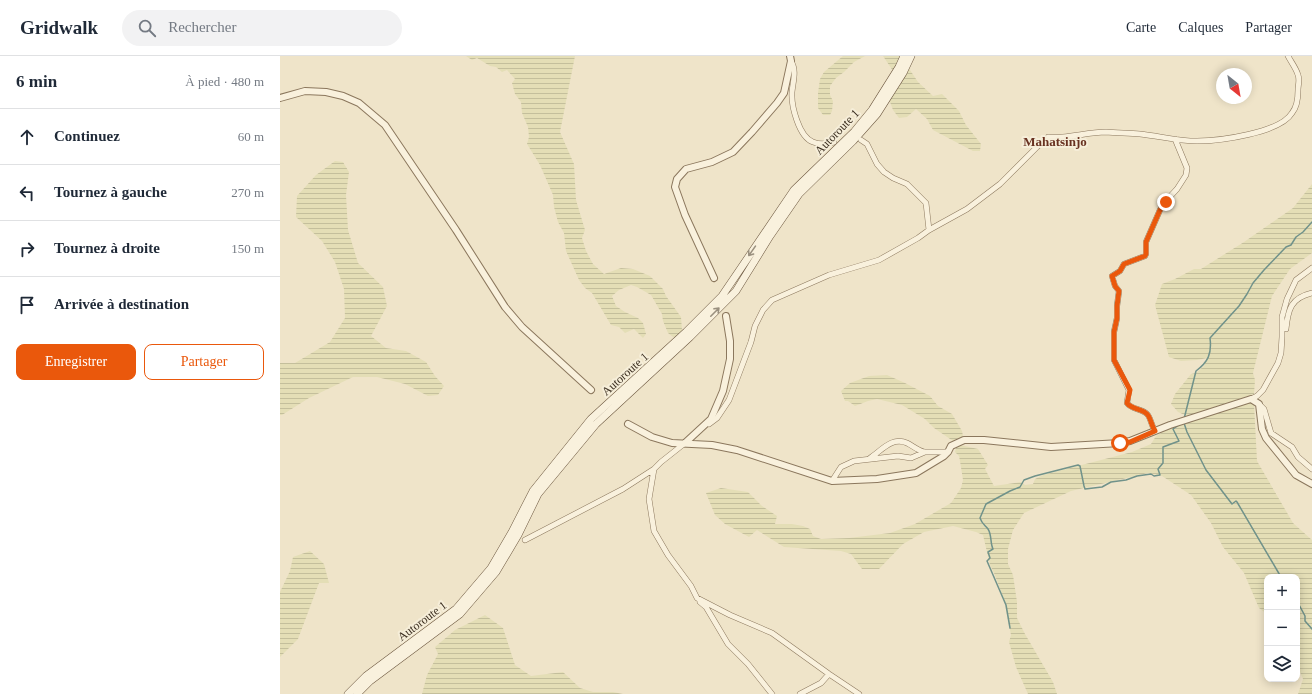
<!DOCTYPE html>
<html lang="fr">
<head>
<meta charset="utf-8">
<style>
	body { margin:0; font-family:Georgia,serif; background:#f2f2f3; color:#1f2937 }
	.controls { position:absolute; right:12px; bottom:12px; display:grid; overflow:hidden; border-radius:8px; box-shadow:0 2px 10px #0003 }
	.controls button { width:36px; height:36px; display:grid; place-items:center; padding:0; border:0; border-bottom:1px solid #e0e1e3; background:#fff; color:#1f2937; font:20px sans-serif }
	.compass { position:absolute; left:936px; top:12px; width:36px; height:36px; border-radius:50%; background:#fff; box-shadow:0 2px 10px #0003; rotate:149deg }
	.stop { position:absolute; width:12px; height:12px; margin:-9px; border:3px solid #ea580c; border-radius:50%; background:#fff }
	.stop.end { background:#ea580c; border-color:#fff; box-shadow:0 1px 4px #0008 }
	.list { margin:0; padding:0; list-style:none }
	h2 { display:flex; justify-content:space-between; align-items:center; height:52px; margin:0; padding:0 16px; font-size:17px }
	h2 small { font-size:13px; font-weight:400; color:#747a83 }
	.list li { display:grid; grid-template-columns:26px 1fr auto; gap:12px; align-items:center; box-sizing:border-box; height:56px; padding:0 16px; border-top:1px solid #e0e1e3 }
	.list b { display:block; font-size:15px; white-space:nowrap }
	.list em { font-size:13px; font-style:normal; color:#747a83 }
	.actions { display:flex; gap:8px; padding:12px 16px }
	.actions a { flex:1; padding:9px 0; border:1px solid #ea580c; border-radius:8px; text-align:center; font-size:14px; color:#ea580c }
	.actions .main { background:#ea580c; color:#fff }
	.icon { flex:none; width:22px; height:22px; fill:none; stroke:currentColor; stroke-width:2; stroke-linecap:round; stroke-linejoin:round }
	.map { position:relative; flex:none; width:1032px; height:638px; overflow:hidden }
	header { display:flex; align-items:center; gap:24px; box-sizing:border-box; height:56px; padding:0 20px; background:#fff; border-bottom:1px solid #e0e1e3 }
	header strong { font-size:19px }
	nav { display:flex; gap:22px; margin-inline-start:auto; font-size:14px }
	.search { width:280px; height:36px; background:#f2f2f3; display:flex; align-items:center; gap:10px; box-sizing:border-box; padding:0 14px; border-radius:22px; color:#747a83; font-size:15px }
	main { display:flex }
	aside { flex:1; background:#fff }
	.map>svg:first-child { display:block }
	.farmland { fill:url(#farmland-rules) }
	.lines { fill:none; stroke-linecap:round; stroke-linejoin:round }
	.stream { stroke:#70928a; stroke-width:1.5 }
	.minor-casing { stroke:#8b775d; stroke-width:6 }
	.tertiary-casing { stroke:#8b775d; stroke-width:8 }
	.secondary-casing { stroke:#6d5840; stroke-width:8 }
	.minor { stroke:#f9f1dd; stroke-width:5 }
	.tertiary { stroke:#f9f1dd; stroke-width:6 }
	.secondary { stroke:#f9f1dd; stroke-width:7 }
	.oneway { stroke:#9a907f }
	.route { stroke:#ea580c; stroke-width:5 }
	.labels { text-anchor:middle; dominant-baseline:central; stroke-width:4; stroke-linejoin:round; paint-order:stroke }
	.street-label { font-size:12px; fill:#3c2f21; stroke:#f6eed9 }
	.neighbourhood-label { font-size:13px; font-weight:bold; fill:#683120; stroke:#f6eed9 }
</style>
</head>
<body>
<header>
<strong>Gridwalk</strong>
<div class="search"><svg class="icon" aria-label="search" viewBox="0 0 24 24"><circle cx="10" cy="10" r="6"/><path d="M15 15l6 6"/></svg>Rechercher</div>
<nav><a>Carte</a><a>Calques</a><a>Partager</a></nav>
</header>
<main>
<aside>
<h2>6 min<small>À pied · 480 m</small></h2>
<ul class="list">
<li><svg class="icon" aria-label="ahead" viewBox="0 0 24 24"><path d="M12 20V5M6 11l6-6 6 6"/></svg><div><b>Continuez</b></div><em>60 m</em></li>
<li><svg class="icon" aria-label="left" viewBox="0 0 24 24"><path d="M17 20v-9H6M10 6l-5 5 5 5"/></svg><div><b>Tournez à gauche</b></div><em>270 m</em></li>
<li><svg class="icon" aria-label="right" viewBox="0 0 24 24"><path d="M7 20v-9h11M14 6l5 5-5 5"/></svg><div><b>Tournez à droite</b></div><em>150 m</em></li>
<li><svg class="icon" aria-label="arrive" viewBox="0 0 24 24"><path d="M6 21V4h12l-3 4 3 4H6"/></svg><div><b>Arrivée à destination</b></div></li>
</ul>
<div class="actions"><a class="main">Enregistrer</a><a>Partager</a></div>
</aside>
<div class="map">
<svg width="1032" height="638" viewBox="0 0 1032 638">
	<defs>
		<pattern id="farmland-rules" width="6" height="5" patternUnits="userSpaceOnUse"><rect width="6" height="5" fill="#e4deb6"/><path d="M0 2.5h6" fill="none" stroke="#c4bf9c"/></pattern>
	</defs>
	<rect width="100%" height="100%" fill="#efe4c9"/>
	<path class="farmland" d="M186,0h109l-15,76 14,32 2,36 9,30 -3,8 4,13 7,13 11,10 17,-6 12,1 17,7 13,13 3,7 15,21 1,13 -3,6 -6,1 -5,-4 -5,-12 -1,-7 -11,-19 -14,-8 -6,-2 -12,5 -7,6 4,10 9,6 13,6 5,5 3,11 -3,4 -9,-9 -9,4 -6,-6 -8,-2 -19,-32 -7,-5 -6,-8 -13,-29 -2,-18 -6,-11 -4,-15 -1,-12 -13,-30 -13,-21 2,-7 -1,-10 -6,-14 -1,-11 -6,-8 -3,-11 3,-4 -8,-9 -5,2 -6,-5 -6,-1 -13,-8 -5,2z
		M563,0h22l-11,6 -10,10 -8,6 -6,8v9l3,6 -1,10 -2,4h-7l-5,-7v-15l2,-14 4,-7z
		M603,0h21l4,11 10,15 15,14 9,-2 17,17 7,14 15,19 -1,7h-7l-40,-21 -6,-11 -11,-10 -9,8 -8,1 -6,-8 -6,-16 8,-20z
		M55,105l8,1 6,10 -3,23 2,35 10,33 25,24 4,19 -16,30 15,12 20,3 20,11 9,14 9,10 -6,9 -10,1 -23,-12 -28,-7h-24l-44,21 -27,17h-2v-52h15l35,-21 15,-24 -1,-29 -9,-27 -13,-21 -26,-24 1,-21 19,-21z
		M1032,128v69l-22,16 -18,27 -19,77 2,7 -1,14 -67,22 -9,-4 -7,-8 4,-10 16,-20 5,-1 8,-7 3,-8 -10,2 -16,1 -12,-4 -14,-52 7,-21 13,-5 19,-10h7l43,-27 49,-34z
		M607,319l18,8 25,13 8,10 14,8 10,17 1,5 -10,5 -19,-13 -9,-9 -23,-14 -25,-6 -9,2 -13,5 -7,-5h-3l-4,-10 9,-8 19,-7z
		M970,346l4,1 3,58 36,62 19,17v154h-14l5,-15 -6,-14v-88h-30v37l-8,-6 -15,-35 -21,-26 -12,-24 -20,-28 -29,-19 -14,-3 -77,18 -47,22 -11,17 -5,19v15l5,11 4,27v16l8,16 28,48 4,12h-29l-12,-27 -7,-25 2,-7 -7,-36 -10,-26 -4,-8 -7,-30 -7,-3 -23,-6 -29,6 -21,12 -24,25h-17l-11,-15 -10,-3 -57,-4 -27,-17 -8,7 -24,-13 -10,-9 -9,-22 15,-5 27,4 14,14 15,10 -2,8h17l11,2 7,3 3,7 8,3 28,-1 41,-5 25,-9 36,-21 10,-15 2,-8 -3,-19 -1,-5 -4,-4 1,-4 4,-3 18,4 10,16 -3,4 9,17 27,-4 4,3 8,-1 2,-5 8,-4 89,-23 19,-8 5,-8 12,-7z
		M30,495l14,13 5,19h-10l-21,56 -18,18v-65l10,-21 3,-14z
		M205,559l18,13 12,37 16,11 32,-4 17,16 13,4h20l10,2h-201l5,-19 11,-21 -3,-7 20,-17z"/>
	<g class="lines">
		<path class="stream" d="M904,363l12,-48c12,-9 16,-17 14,-33l29,-32 8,-12 6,-11 11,-13 22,-23 5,-2 5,-8 7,-5 9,-10
			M904,367l3,9 19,38 26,34 4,-3 1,1 44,75
			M1017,545l8,15v5l7,8
			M730,572l-4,-23 -19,-44 3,-3 -2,-6 5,-3c-3,-6 -1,-14 -5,-20 -3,-4 -6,-5 -8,-11l6,-14 24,-13 10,-4 4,-7 11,-4 43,-11 2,1 4,20 1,3 17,-2 9,-5 15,-2 11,-4 14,-2 3,2 6,-1 -2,-6 5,-6v-16l16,-6 -6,-12 6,-4"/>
		<g class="minor-casing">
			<path id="minor" d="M511,5c6,10 2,20 1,31 -1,14 7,45 21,50 7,3 14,2 21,0
				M581,84l6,4 10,20 7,8 9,6 14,6 19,19 3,27
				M1006,273c2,-20 5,-31 26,-36
				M971,343l6,-3 6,-6 15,-27 3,-10 1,-16v-20l5,-18 9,-19 16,-12
				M979,348l5,5 7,24 21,14 6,10 14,12
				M429,368l8,-6 12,-18 22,-58 4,-16 8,-16 9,-10 57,-25 50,-15 39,-22 11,-8 38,-21 33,-25 37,-37 11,-10c20,2 38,-5 58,-5 11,1 23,1 34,2 19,2 38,7 57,7 22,0 83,-8 95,-28 5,-6 6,-15 6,-23 0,-5 2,-10 0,-15 -2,-7 -7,-13 -10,-19
				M875,375c-4,-6 -4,-13 -8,-17 -6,-6 -15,-4 -20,-11l2,-13 -15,-30v-28l3,-14v-12l2,-15 -4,-5 -3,-10 8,-5 4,-7 21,-8 1,-2v-12l14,-32 5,-8 12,-13 9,-14 1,-7 -12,-29
				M405,387l-24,19 -7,7 -5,30 5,32 14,24 23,31 6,12 33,17 42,18 57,41 30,20
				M590,402c11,-7 22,-22 37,-15 6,3 10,7 17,9
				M552,425l9,-14 13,-6 44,-5 13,2 14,-6h23
				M245,484l98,-51 31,-20
				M420,546l6,5 22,37 20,20 24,30
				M520,638l21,-11 8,-9"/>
		</g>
		<g class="tertiary-casing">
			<path id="tertiary" d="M0,42l25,-7 21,1 17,4 16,7 26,22 71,105 49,77 17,20 69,63
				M434,222l-29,-63 -10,-28 2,-8 9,-10 26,-7 21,-10 19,-20 25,-29 7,-10 7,-32 -1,-5
				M348,368l24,13 20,6 40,2 25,5 95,31 45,-2 39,-6 28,-17 4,-4 3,-6 13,-6h20l67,7 69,-4 10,-2 40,-16 81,-26 8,5 3,25 4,9 30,37 16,9
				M405,387l26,-24 12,-28 7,-32v-18l-4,-25"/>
		</g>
		<g class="secondary-casing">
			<path id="secondary" d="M68,638l18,-18 90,-67 35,-41 21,-36 21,-41 58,-72 95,-87 36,-36 72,-106 60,-58 18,-22 27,-43 5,-11
				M77,638l13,-13 90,-67 36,-42 22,-37 20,-41 58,-70 94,-87 46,-46 34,-55 29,-42 54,-53 24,-27 26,-41 8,-17"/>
		</g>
		<use href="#minor" class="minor"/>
		<use href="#tertiary" class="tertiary"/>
		<use href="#secondary" class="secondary"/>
	</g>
	<defs><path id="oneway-shaft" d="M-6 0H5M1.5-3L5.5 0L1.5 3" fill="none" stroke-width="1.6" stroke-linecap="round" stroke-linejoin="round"/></defs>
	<g class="oneway">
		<use href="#oneway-shaft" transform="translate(472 195) rotate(125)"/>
		<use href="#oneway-shaft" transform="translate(435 256) rotate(-45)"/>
	</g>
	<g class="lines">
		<path class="route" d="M840,387l10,-1 25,-11c-4,-6 -4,-13 -8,-17 -6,-6 -15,-4 -20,-11l3,-13 -16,-30v-28l3,-14v-12l2,-15 -4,-5 -3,-10 8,-5 4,-7 21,-8 1,-2v-12l14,-32 6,-8"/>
	</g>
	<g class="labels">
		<g class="street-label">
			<text transform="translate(557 76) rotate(-46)">Autoroute 1</text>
			<text transform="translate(345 318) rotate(-42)">Autoroute 1</text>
			<text transform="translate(142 565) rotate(-37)">Autoroute 1</text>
		</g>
		<g class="neighbourhood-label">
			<text x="775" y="85">Mahatsinjo</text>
		</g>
	</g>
</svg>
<div class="controls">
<button>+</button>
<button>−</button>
<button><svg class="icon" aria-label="layers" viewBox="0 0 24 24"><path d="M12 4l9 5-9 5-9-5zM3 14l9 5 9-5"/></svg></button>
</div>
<svg class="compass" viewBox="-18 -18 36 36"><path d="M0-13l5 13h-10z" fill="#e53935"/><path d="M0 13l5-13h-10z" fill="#747a83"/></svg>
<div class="stop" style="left:840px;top:387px"></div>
<div class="stop end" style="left:886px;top:146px"></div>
</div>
</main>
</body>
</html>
